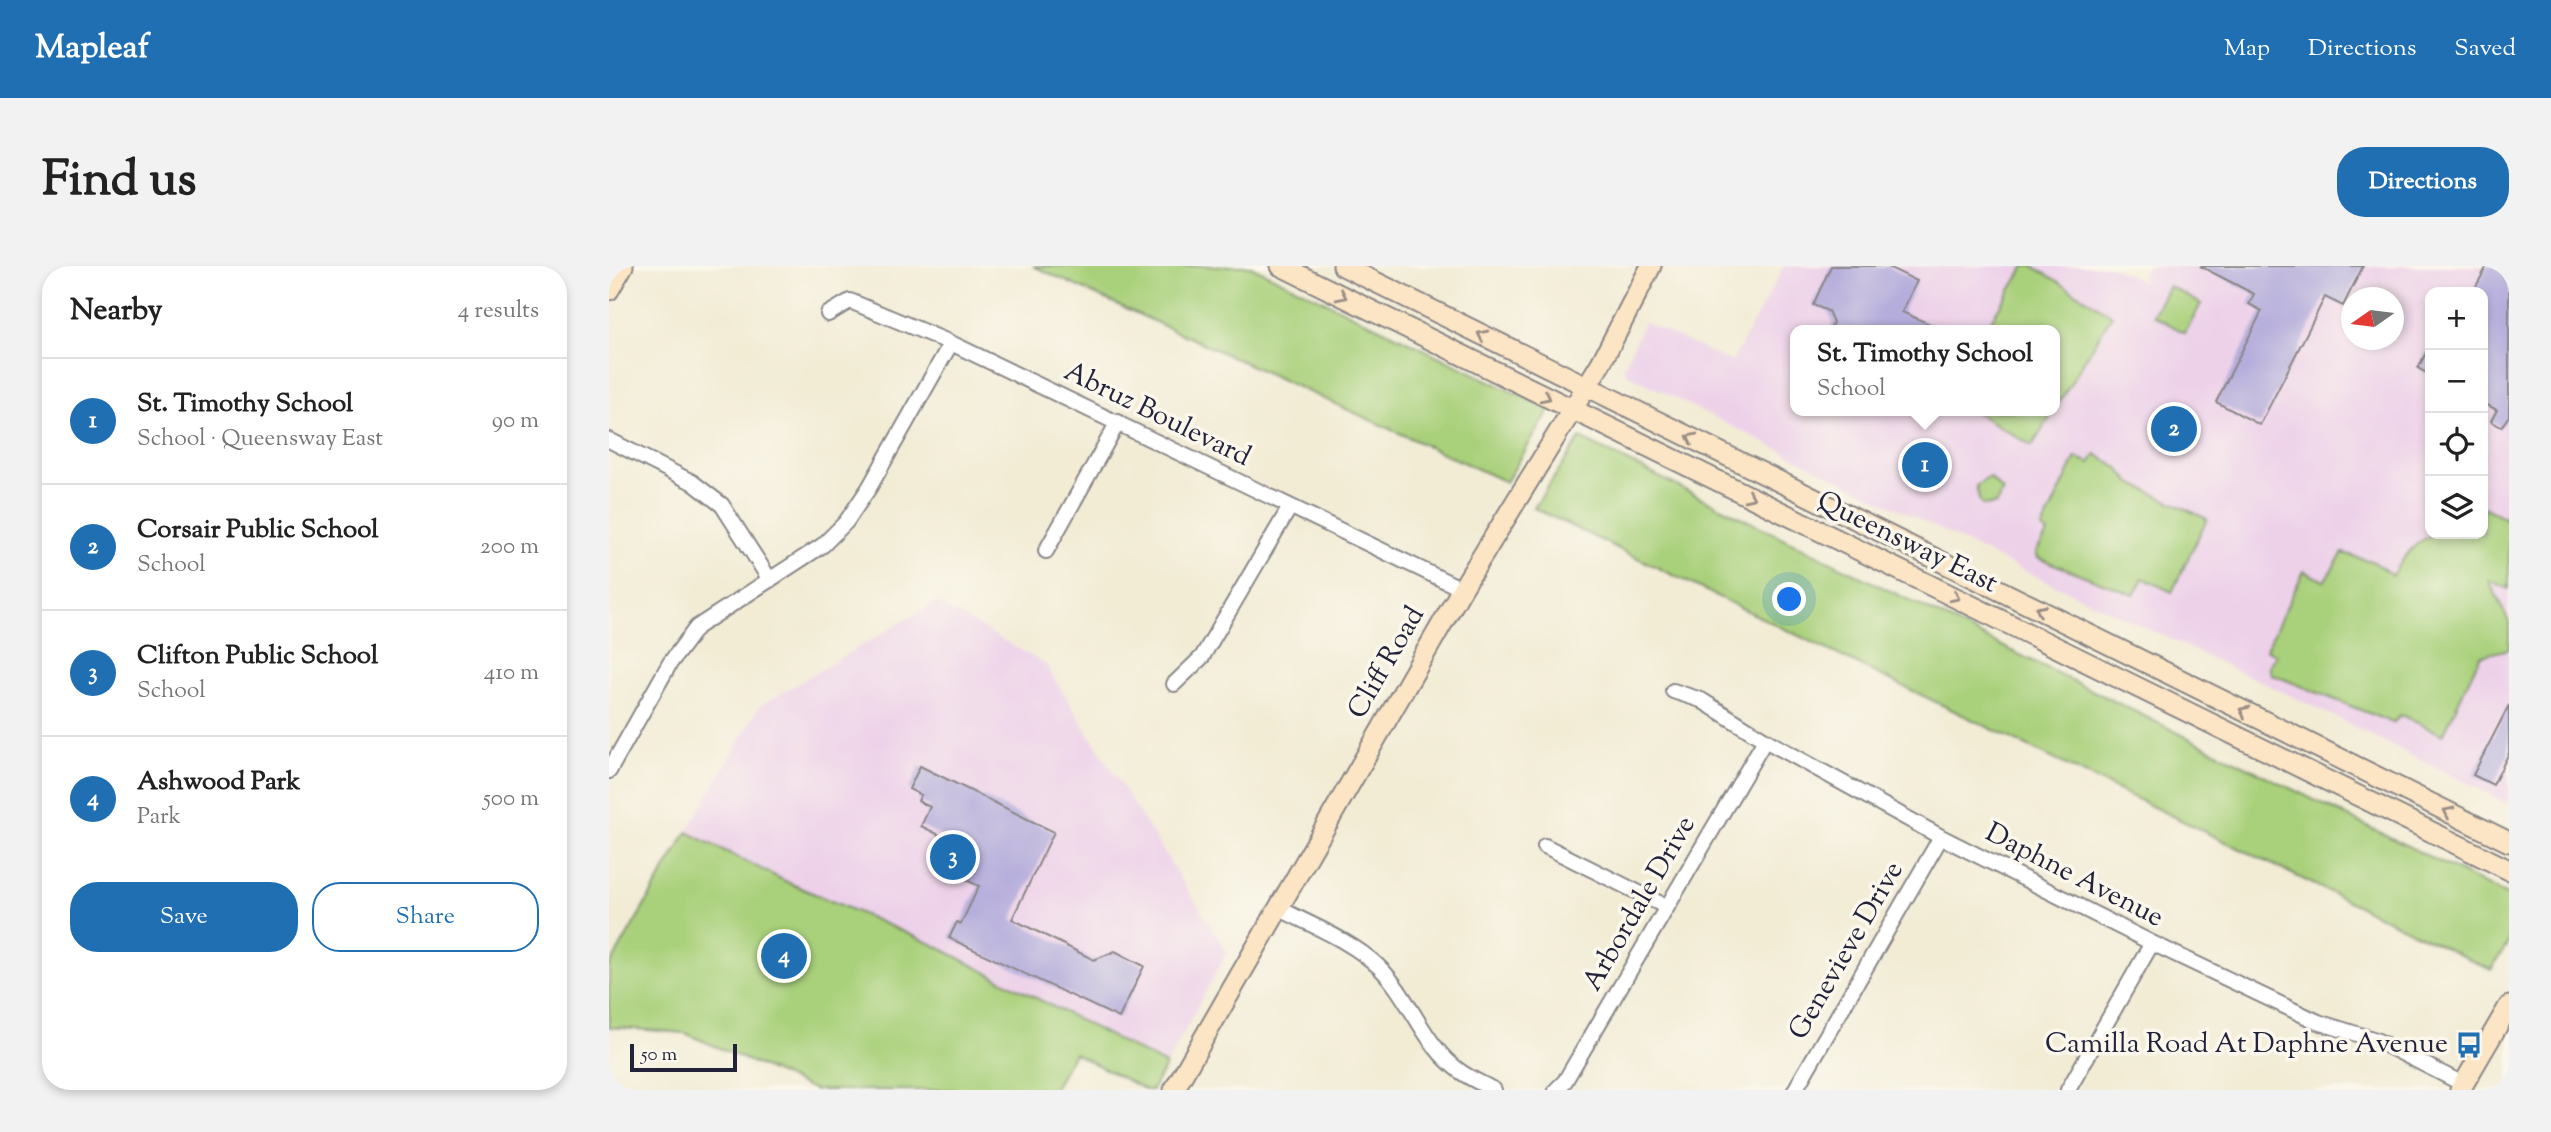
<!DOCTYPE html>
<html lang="en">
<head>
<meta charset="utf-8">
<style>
	body { margin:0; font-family:"Sorts Mill Goudy",serif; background:#f2f2f2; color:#222 }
	.controls { position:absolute; right:21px; top:21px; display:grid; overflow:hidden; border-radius:14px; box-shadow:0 4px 10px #0003 }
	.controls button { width:63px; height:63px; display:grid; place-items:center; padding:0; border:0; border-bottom:2px solid #e0e0e0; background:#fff; color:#222; font:35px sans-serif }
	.compass { position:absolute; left:1732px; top:21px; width:63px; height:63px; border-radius:50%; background:#fff; box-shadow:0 4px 10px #0003; rotate:256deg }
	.scale { position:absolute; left:21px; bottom:18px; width:107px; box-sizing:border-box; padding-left:7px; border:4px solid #22223b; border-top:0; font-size:19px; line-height:24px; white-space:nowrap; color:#22223b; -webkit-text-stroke:5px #fbf7ec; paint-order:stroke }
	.you { position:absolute; left:1181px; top:334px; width:24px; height:24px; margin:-18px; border:5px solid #fff; border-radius:50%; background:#1a73e8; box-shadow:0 0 0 10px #1a73e833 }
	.badge { display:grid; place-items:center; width:46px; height:46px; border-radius:50%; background:#1f6fb2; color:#fff; font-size:23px; font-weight:700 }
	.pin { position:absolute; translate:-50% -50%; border:4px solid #fff; box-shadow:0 2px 7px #0006 }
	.popup { position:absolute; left:1181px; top:59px; width:270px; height:91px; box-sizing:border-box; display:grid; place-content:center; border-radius:14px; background:#fff; filter:drop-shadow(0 2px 5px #0005); font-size:23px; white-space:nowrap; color:#767676 }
	.popup b { font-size:26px; color:#222 }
	.popup::after { content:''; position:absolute; left:50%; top:100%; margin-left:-14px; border:14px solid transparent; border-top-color:#fff }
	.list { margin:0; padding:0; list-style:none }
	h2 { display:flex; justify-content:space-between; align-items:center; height:91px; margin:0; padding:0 28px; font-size:30px }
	h2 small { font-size:23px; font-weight:400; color:#767676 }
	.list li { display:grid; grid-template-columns:46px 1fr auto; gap:21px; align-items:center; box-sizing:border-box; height:126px; padding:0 28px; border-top:2px solid #e0e0e0 }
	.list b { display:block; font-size:26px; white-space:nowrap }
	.list p { margin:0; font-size:23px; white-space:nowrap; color:#767676 }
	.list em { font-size:23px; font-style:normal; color:#767676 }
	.actions { display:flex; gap:14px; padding:21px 28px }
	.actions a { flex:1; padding:16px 0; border:2px solid #1f6fb2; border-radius:28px; text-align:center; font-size:24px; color:#1f6fb2 }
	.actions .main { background:#1f6fb2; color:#fff }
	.icon { flex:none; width:38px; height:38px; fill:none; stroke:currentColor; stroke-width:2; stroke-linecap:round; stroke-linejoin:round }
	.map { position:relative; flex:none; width:1900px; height:824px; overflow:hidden; border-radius:28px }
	header { display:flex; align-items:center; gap:42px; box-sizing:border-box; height:98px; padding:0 35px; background:#1f6fb2; color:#fff }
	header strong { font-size:33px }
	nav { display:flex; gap:38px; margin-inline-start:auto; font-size:24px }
	.intro { display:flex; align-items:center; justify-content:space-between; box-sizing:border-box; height:168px; padding:0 42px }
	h1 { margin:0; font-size:49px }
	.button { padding:18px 32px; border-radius:28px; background:#1f6fb2; color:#fff; font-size:24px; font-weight:700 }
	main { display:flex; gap:42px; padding:0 42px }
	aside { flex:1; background:#fff; border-radius:28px; box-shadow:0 4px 10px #0003 }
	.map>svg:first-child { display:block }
	.built { fill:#edd1e9; fill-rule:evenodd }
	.green { fill:#a9d07a; stroke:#66795a; stroke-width:2 }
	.building { fill:#b5addb }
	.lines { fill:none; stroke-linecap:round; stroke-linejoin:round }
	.street-casing { stroke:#8a8788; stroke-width:18 }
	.secondary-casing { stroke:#8a8788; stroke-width:23 }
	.street { stroke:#fff; stroke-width:14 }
	.secondary { stroke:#fce5c4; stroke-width:19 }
	.oneway { stroke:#9a8d86 }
	.labels { text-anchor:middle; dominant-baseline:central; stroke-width:7; stroke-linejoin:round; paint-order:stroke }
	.street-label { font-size:28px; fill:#22223b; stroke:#fbf7ec }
	.poi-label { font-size:28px; fill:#22223b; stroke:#fbf7ec; text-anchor:end }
</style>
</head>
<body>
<header>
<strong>Mapleaf</strong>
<nav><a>Map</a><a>Directions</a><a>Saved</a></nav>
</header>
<div class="intro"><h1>Find us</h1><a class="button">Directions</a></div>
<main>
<aside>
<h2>Nearby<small>4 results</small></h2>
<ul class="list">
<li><span class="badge">1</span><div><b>St. Timothy School</b><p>School · Queensway East</p></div><em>90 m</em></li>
<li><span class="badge">2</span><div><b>Corsair Public School</b><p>School</p></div><em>200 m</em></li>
<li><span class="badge">3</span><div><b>Clifton Public School</b><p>School</p></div><em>410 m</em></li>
<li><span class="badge">4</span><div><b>Ashwood Park</b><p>Park</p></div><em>500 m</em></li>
</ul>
<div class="actions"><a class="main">Save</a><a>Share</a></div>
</aside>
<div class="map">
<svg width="1900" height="824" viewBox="0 0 1900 824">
	<rect width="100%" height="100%" fill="#fbf7ec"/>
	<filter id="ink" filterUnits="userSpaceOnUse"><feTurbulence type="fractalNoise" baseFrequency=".0143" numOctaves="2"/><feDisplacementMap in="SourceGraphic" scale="14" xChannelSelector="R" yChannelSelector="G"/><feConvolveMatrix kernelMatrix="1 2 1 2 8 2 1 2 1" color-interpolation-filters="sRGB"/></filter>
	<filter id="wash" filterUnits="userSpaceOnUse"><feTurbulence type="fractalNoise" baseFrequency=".00686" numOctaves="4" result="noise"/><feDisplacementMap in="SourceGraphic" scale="28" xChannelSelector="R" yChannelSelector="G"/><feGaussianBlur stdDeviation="1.57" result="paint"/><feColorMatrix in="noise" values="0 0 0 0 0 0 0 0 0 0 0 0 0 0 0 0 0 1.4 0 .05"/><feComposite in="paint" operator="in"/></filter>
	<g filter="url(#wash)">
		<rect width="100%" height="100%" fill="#f2ecd5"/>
		<path class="built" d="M1175,0h326l33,16 -1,-6 6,-10h361v538l-182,-91 -336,-158 -364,-181 -3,-7 20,-45 88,40zM1821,26h53v242h-53zM1742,32h42v42h-42zM1186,64h260v81h-260z
			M327,336l109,62 182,288 -61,113 -234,-121 -143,-61 -102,-51 73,-126z"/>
		<path class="green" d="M424,0h218l299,144 -44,72z
			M1416,0h8l79,49 -57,94v-79h-70z
			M1560,20l32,18 -16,29 -32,-18z
			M1365,145h80l-22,35z
			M971,172l929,458v45l-18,29 -957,-462z
			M1487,188l23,15 12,14 76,36 -35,73 -29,-14 -9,17 -96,-37 -2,-6 12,-19 -6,-4 34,-72 14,6z
			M1380,211l14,14 -7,13 -12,2 -4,-3 -4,-17z
			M1874,241l26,13v69l-20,-9 20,42v27l-29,7 -37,79 -42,-20 -8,8 -122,-49 -2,-7 7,-12 -10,-6 38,-78 20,10 19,-28 31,9 18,13c31,-47 38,-41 91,-41z
			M78,566l102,51 143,61 234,121 -14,25h-6l-72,-37 -21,37h-238l-130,-57 -76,-6v-60z"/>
		<g id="blocks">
			<path class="building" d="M1222,0h60l-1,2 27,13 -15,31 41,18h-113l3,-8 -5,-11 -15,-6z
				M1591,0h163l-20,40 -18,-9 -65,128 -44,-23 46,-91 -13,-7 5,-10z
				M1878,0h15l7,4v146l-8,11 -10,-6 6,-11 -14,-7v-111h-10z
				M1821,79v30l-12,-7z
				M1900,439v48l-16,32 -20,-10z
				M311,500l134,66 -42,87 82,41 21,-9 29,15 -25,52 -170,-80 8,-16 4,2 18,-38 -23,-11 12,-26 -47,-23 9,-19 -12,-6 3,-6 -12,-6z"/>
		</g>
	</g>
	<g filter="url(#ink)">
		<use href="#blocks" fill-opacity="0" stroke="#8a8788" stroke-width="2"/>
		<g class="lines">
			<g class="street-casing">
				<path id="street" d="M219,48l22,-13 101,42 511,246
					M0,174l83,42 30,23 48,75
					M437,285l72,-129
					M565,418l28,-27 88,-150
					M1064,425l28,9 64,40 176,97 211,106 166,79 58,18 87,44
					M0,505l61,-108 27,-36 126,-82 23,-23 23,-34 82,-145
					M936,580l122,61
					M669,642c33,17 74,33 101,59 32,31 45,80 82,105 10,7 22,12 33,18
					M947,824l9,-9 200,-341
					M1186,824l146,-253
					M1459,824l84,-147"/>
			</g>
			<g class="secondary-casing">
				<path id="secondary" d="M672,0l1228,604
					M734,0l1166,576
					M0,24l14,-24
					M565,824l288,-501 139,-226 50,-97
					M1851,824l49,-84"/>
			</g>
			<use href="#street" class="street"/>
			<use href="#secondary" class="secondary"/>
		</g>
		<defs><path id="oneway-chevron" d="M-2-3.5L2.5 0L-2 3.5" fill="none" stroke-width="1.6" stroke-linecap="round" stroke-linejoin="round" transform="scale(1.75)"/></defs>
		<g class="oneway">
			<use href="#oneway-chevron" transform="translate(733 30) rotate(26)"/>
			<use href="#oneway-chevron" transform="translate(873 69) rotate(-154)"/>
			<use href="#oneway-chevron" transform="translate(937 131) rotate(26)"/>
			<use href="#oneway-chevron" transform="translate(1082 172) rotate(-154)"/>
			<use href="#oneway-chevron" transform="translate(1141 231) rotate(26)"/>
			<use href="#oneway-chevron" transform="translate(1346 331) rotate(26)"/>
			<use href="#oneway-chevron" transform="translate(1431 344) rotate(-154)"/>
			<use href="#oneway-chevron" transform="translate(1635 445) rotate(-154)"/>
			<use href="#oneway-chevron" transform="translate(1839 546) rotate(-154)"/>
		</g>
	</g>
	<defs>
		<g id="bus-bare" transform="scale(2.1)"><path d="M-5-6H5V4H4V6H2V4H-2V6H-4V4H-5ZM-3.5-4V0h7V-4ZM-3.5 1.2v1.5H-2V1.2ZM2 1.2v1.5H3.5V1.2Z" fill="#1f6fb2" stroke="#fbf7ec" stroke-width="2.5" paint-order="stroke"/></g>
	</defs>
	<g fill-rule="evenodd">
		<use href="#bus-bare" x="1860" y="779"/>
	</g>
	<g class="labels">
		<g class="street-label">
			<text transform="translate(548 149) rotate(26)">Abruz Boulevard</text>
			<text transform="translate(1298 277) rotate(26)">Queensway East</text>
			<text transform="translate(778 397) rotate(-60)">Cliff Road</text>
			<text transform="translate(1465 610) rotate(27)">Daphne Avenue</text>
			<text transform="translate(1031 638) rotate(-60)">Arbordale Drive</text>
			<text transform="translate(1238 685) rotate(-60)">Genevieve Drive</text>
		</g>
		<g class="poi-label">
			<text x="1839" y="779">Camilla Road At Daphne Avenue</text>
		</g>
	</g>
</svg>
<div class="controls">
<button>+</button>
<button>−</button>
<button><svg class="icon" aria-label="locate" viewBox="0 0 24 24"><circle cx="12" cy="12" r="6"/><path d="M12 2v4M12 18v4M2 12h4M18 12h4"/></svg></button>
<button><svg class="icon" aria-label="layers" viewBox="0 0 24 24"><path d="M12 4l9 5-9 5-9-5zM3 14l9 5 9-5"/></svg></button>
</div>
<svg class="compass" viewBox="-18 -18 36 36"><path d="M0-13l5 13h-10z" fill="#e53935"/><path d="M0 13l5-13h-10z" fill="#767676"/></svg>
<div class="scale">50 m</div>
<div class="you"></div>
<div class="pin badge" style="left:1316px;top:199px">1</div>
<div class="popup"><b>St. Timothy School</b>School</div>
<div class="pin badge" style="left:1565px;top:163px">2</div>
<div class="pin badge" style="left:344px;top:591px">3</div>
<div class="pin badge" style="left:175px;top:690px">4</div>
</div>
</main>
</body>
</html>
